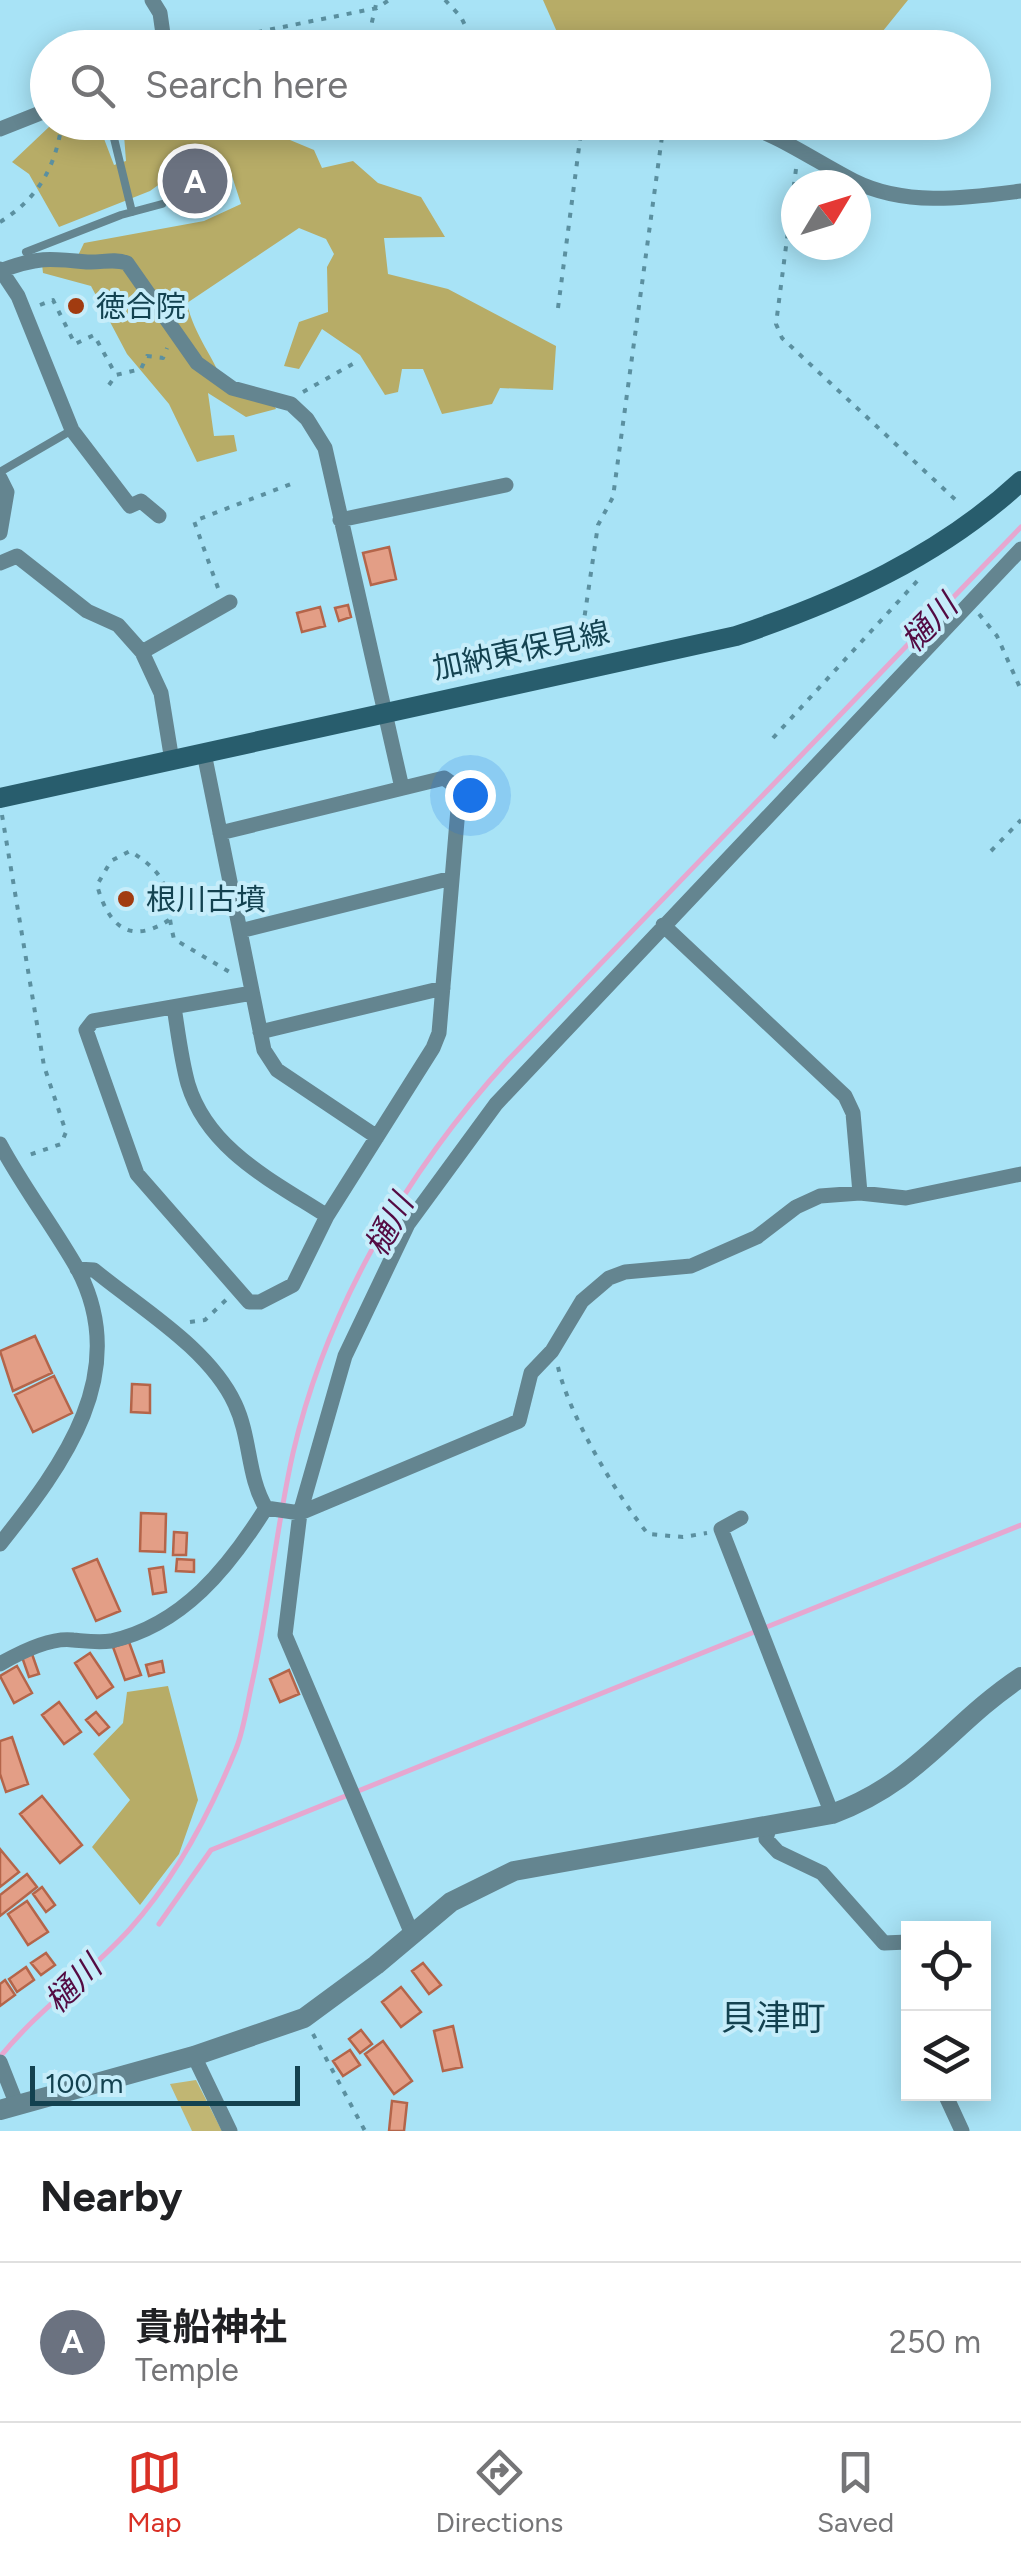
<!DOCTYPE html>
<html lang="en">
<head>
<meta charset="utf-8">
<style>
	body { margin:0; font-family:Figtree,"Noto Sans JP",sans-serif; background:#f6f6f6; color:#202124 }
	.controls { position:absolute; right:30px; bottom:30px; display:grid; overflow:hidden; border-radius:0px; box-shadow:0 5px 25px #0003 }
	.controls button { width:90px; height:90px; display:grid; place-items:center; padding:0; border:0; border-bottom:2px solid #e0e0e0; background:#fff; color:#202124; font:50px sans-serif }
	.compass { position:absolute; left:781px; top:170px; width:90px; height:90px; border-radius:50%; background:#fff; box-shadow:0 5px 25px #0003; rotate:52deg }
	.scale { position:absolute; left:30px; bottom:25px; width:270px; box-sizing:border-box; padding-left:10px; border:5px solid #134250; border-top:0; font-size:28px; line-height:35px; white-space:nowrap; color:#134250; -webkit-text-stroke:8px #c6edfa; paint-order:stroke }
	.you { position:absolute; left:470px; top:795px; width:35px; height:35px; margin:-25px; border:8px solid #fff; border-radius:50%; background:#1a73e8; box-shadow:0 0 0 15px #1a73e833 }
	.badge { display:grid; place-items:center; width:65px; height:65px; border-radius:50%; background:#d93025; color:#fff; font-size:32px; font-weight:700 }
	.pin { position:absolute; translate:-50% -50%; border:5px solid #fff; box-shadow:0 2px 10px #0006 }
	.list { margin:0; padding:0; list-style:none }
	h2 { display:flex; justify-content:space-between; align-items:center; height:130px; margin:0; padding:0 40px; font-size:42px }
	h2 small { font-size:32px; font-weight:400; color:#757577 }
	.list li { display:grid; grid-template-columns:65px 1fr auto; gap:30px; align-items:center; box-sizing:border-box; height:160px; padding:0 40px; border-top:2px solid #e0e0e0 }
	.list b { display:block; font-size:38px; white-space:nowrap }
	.list p { margin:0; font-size:32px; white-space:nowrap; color:#757577 }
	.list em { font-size:32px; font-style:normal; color:#757577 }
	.icon { flex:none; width:55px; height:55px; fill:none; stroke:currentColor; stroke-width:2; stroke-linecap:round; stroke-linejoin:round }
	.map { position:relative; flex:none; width:1021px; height:2131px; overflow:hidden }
	.search { position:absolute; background:#fff; box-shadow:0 5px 25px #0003; left:30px; right:30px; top:30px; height:110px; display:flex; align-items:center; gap:25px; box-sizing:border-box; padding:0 35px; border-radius:55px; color:#757577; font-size:38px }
	.sheet { height:290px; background:#fff }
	nav { display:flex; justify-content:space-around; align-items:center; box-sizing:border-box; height:140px; border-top:2px solid #e0e0e0; background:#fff; font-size:28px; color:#757577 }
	nav a { display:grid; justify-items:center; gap:5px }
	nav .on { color:#d93025 }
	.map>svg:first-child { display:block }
	.green { fill:#c1b673 }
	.forest { fill:#b7ac67 }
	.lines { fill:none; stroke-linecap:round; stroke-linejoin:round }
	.stream { stroke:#e6a7d0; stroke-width:5 }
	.building { fill:#e39e86; stroke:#b4654a; stroke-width:2.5 }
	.path { stroke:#5b90a0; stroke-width:4; stroke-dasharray:5 8; stroke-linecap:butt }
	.service { stroke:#648590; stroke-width:8 }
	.minor { stroke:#648590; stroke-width:15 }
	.tertiary { stroke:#648590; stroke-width:20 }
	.secondary { stroke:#285d6d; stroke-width:20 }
	.poi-dot { fill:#a13b10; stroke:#c6edfa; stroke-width:4 }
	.labels { text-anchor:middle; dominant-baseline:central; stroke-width:8; stroke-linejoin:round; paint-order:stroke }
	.poi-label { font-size:30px; fill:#134250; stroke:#c6edfa; text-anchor:start }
	.street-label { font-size:30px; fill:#134250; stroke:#c6edfa }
	.water-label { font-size:32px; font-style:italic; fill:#540b43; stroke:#c6edfa }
	.quarter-label { font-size:35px; fill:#134250; stroke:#c6edfa }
</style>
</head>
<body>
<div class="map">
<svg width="1021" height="2131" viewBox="0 0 1021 2131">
	<rect width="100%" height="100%" fill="#a8e3f6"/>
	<path class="green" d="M196,2080l26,51h-30l-22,-47z"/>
	<path class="forest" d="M543,0h365l-38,47 -306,1z
		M60,122l38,1 16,42 12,-4 -3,-39 126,1 65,27 8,18 31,-7 25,22 43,14 24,40 -61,1 4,36 60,15 108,57 -3,44 -53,-2 -8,16 -50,10 -19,-45h-21l-4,23 -13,3 -25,-40 -38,-26 -23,40 -15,-3 15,-44 29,-10 -1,-45 7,-13 -8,-15 -27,-11 -112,75c7,33 28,55 39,87l47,13 3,6 -30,8 -38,-24 6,43 20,-1 3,16 -40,11 -28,-58 -42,-50 -36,-68 -48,-13 -1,-9h32l10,-21 120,-22 37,-17 -9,-28 -53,-6 -29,21 -91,36 -30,-53 -17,-12 38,-36z
		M168,1686l30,114 -19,54 -39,51 -48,-58 38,-47 -37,-46 30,-31 4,-31z"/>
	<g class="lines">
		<path class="stream" d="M159,1924l52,-74 810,-325
			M0,2057c38,-47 88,-82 129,-127 46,-51 81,-117 107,-181 8,-20 11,-44 16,-66 17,-76 24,-155 41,-230 34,-147 115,-283 215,-393l513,-533"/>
	</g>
	<path class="building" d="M389,547l7,32 -25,6 -8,-32z
		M348,605l3,12 -12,4 -4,-13z
		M320,607l5,19 -23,6 -5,-19z
		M35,1336l17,37 -39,18 -13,-40z
		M54,1376l18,37 -39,19 -18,-37z
		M132,1384l18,1v28l-19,-1z
		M141,1513l25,1 -1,38 -25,-1z
		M174,1532l13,1 -1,22h-13z
		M97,1559l23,52 -24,10 -23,-52z
		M177,1559l17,1v12l-18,-1z
		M163,1567l3,25 -13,2 -4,-25z
		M129,1642l12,33 -16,5 -12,-33z
		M90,1653l23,34 -16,11 -22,-35z
		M32,1654l7,20 -10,3 -7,-20z
		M162,1661l2,11 -15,4 -3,-11z
		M17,1666l15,27 -18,10 -14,-27z
		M289,1670l10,24 -19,8 -10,-23z
		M59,1702l22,30 -17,12 -22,-29z
		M96,1712l13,15 -10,8 -13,-15z
		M12,1737l16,47 -22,8 -6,-18v-33z
		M42,1796l40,49 -22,18 -40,-49z
		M0,1849l19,23 -19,15z
		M27,1874l10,13 -37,29v-21z
		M42,1887l13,18 -9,7 -13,-18z
		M27,1901l21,31 -20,13 -20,-31z
		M46,1953l9,12 -14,10 -10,-12z
		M423,1963l18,22 -12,9 -17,-23z
		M26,1967l8,13 -17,12 -8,-13z
		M5,1980l10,15 -15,11v-22z
		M401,1987l20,25 -20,15 -19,-25z
		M453,2026l9,41 -19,4 -9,-40z
		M361,2030l11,14 -12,9 -11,-14z
		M383,2041l29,40 -18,13 -29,-40z
		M350,2050l10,15 -17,11 -10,-15z
		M392,2101l15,2 -3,28h-15z"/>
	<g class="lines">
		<path class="path" d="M445,0l16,17 15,31
			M180,41l63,-6 134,-27 12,-8
			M366,48l11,-48
			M796,169l-20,155 6,14 178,166
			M0,222c39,-24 56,-56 62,-100
			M40,305l13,-5 22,44 19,-9 22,40
			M558,308l23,-176
			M109,385l7,-10 25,-6 6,-13 16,2 4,-10
			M303,392l53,-30
			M218,588l-24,-67 102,-39
			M979,614l18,22 24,54
			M579,654l19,-129 15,-28 51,-375
			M773,738l146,-159
			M2,815l42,251 22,66 -5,12 -35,12
			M991,851l30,-31
			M169,920c-40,26 -61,5 -72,-35l14,-24 19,-10c47,30 32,41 44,88l59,35
			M190,1322l15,-2 22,-21
			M558,1367c11,48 59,129 90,167l35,3 24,-4
			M313,2034l52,97"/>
		<path class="service" d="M110,122l22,90
			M26,252l95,-37 41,-11
			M0,472l72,-42"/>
		<path class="minor" d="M152,0l8,13 5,35
			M427,122l75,6 65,-6
			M737,122c42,13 78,39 117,59 52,26 112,17 167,10
			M0,129l48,-19
			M0,269l18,27 54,134 58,76 11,-5 18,15
			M0,271c37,-14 49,-13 87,-9 15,1 26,-4 40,1l70,100 35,25 59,16 16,15 18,29 77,340
			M0,478l7,14 -7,41
			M340,520l166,-35
			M0,563l17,-7 70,55 31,14 24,27 19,41 11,68
			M142,652l88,-50
			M204,753l60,297 13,20 100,67
			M220,833l224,-55 10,7 4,24 -19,224 -6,15 -106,168 -34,69 -33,17h-11l-112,-128 -51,-144 7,-9 159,-28
			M663,925l182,171 8,17 7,80
			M240,931l212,-53
			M174,1007c4,25 7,52 14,77 20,66 85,97 139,132
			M260,1032l183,-44
			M0,1144c23,43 53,82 77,124 56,104 -14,197 -77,276
			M77,1269l17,1c46,38 115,78 141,134 16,34 12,72 31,104
			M266,1508l34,5 219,-92 12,-48 21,-22 30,-50 27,-23 16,-6 66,-6 66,-29 39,-30 24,-11 40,-3 46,5 115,-24
			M741,1518l-20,11 111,285
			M0,1664c19,-11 50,-27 73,-24 12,1 25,3 38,1 72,-16 118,-74 155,-133
			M770,1825l-4,14 12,13 44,21 62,70 24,-1
			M412,1934l-127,-299 15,-122 45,-157 63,-132 88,-120 525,-555
			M194,2056l36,75
			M0,2062l17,43
			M945,2094l17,37"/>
		<path class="tertiary" d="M0,2110l194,-54 110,-38 72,-53 75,-63 63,-31 318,-57c87,-32 117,-89 189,-137"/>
		<path class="secondary" d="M0,798l736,-162c104,-35 204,-80 285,-155"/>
	</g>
	<g class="poi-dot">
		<circle cx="76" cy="306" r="10"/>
		<circle cx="126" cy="899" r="10"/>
	</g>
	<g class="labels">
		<g class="poi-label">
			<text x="96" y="306">徳合院</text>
			<text x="146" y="899">根川古墳</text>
		</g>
		<g class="street-label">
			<text transform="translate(521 650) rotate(-12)">加納東保見線</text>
		</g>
		<g class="water-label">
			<text transform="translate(929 623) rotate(-46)">樋川</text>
			<text transform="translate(389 1225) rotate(-62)">樋川</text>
			<text transform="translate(73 1984) rotate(-45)">樋川</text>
		</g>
		<g class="quarter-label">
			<text x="773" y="2018">貝津町</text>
		</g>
	</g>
</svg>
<div class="controls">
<button><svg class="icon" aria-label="locate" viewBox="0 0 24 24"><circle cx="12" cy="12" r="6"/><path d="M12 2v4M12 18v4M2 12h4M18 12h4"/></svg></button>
<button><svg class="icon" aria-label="layers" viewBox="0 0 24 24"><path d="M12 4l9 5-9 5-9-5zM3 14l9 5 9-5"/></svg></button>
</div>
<svg class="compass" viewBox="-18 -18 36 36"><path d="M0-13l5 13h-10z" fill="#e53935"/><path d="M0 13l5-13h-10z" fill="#757577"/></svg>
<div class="scale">100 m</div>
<div class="you"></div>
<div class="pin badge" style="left:195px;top:181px;background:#6b7280">A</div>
<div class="search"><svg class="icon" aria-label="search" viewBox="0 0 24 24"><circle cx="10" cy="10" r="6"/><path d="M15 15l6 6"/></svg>Search here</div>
</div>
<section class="sheet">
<h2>Nearby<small></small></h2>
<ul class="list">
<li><span class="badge" style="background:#6b7280">A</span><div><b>貴船神社</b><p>Temple</p></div><em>250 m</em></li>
</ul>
</section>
<nav>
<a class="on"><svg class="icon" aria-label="map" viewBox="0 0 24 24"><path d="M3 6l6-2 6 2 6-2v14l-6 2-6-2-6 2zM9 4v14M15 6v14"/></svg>Map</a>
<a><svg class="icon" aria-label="directions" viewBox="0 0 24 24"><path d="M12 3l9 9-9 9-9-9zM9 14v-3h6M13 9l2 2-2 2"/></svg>Directions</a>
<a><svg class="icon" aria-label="saved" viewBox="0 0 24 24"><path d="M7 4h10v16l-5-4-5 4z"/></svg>Saved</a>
</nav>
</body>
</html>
